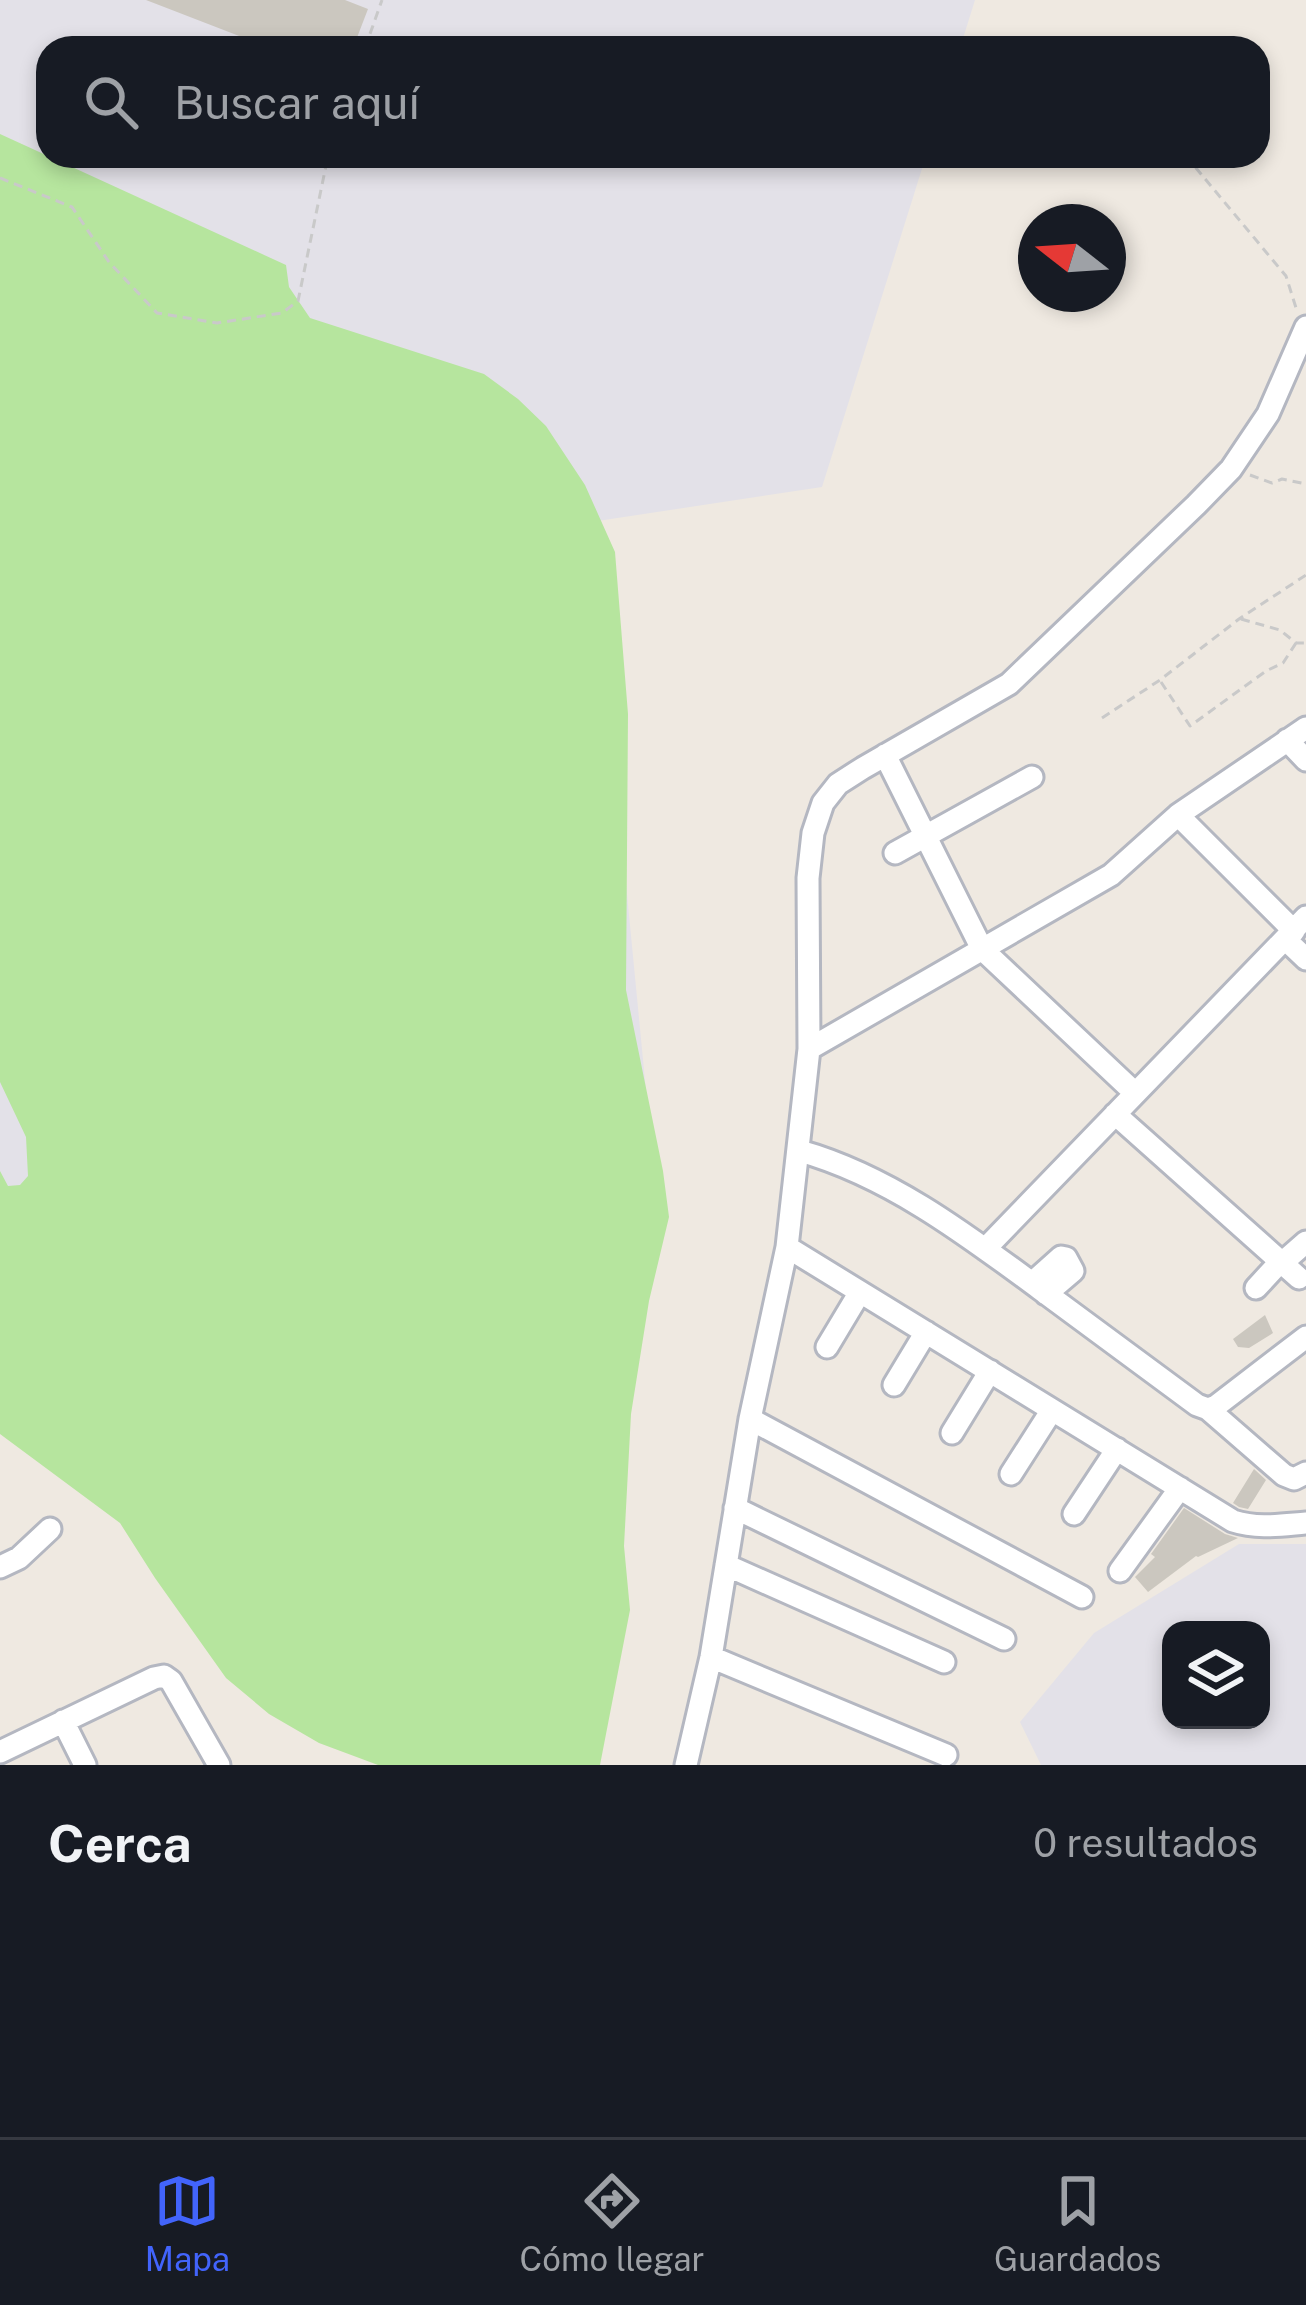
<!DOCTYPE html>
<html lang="es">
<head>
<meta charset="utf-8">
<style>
	body { margin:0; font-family:"Public Sans",sans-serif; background:#20242c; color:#f1f3f6 }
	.controls { position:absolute; right:36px; bottom:36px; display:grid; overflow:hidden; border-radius:24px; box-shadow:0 6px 18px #0003 }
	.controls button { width:108px; height:108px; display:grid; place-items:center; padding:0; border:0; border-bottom:3px solid #363941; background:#171b24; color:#f1f3f6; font:60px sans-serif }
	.compass { position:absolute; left:1018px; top:204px; width:108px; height:108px; border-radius:50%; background:#171b24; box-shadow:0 6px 18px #0003; rotate:287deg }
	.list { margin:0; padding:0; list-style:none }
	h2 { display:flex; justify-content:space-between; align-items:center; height:156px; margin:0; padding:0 48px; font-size:51px }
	h2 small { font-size:39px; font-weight:400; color:#9ea1a6 }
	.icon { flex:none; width:66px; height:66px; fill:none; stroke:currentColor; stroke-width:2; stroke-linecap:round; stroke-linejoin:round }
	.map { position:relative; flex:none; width:1306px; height:1765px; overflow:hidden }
	.search { position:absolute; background:#171b24; box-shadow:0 6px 18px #0003; left:36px; right:36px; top:36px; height:132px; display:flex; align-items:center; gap:30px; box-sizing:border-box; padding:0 42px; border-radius:36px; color:#9ea1a6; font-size:45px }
	.sheet { height:372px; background:#171b24 }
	nav { display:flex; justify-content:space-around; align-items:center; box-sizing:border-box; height:168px; border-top:3px solid #363941; background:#171b24; font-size:33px; color:#9ea1a6 }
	nav a { display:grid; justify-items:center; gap:6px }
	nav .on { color:#4264fb }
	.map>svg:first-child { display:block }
	.industrial { fill:#e3e1e8; fill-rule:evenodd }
	.green { fill:#b6e59e }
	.building { fill:#cbc7bf }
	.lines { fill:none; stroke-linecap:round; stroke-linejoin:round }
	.minor-casing { stroke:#b4b7c1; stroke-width:27 }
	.path { stroke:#c9c9c9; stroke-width:3; stroke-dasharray:9 6; stroke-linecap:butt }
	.minor { stroke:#fff; stroke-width:21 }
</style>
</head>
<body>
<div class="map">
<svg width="1306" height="1765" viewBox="0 0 1306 1765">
	<rect width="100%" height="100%" fill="#efe9e1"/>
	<path class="industrial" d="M0,0h975l-15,48h-912v108h878l-104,331 -231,35 70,724 -661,171z
		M1239,1544h67v221h-265l-21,-43 74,-89zM1171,1630h90v90h-90z"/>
	<path class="green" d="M0,134l286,131 3,22 21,31 174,56 34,25 28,27 39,59 30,67 13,162 -2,276 37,181 6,46 -20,84 -18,113 -7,132 6,64 -30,155h-222l-59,-22 -50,-29 -43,-36 -71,-100 -35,-55 -120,-89v-263l8,15 12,-1 8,-9 -2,-39 -26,-55z"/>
	<path class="building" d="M146,0h199l23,9 -15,39h-83z
		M1265,1315l8,18 -24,15 -11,-1 -5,-8z
		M1254,1469l12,11 -18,29 -9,-2 -6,-4z
		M1184,1508l41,26 13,4 -40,19 -2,-1 -48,36 -13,-15 20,-20 -4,-3z"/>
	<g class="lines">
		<g class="minor-casing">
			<path id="minor" d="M1287,740l19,20
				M885,755l97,194 153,144
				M1178,815l116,116
				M895,853l137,-76
				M1285,939l21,20
				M809,1049l302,-174 67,-60 128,-87
				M1115,1114l184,164
				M800,1151c89,25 167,84 240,138 52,39 105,77 157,116l11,4 76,66 10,4 12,-6
				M787,1247l446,274c25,8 48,4 73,2
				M985,1249l321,-332
				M1282,1263l24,-21
				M1032,1283l29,-26 5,1 7,13 -27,23
				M1256,1288l24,-26
				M827,1347l33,-55
				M894,1385l32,-53
				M1208,1409l8,-3 90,-69
				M750,1419l332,178
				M952,1433l38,-62
				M1011,1474l41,-64
				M735,1508l269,131
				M1074,1514l43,-65
				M726,1565l218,97
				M0,1567l19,-9 31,-29
				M1120,1571l60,-83
				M711,1657l235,98
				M63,1721l22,44
				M0,1752l154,-74 10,-2 7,5 48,84
				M686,1765l25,-108 39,-238 37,-172 22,-198 -1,-171 5,-45 10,-30 15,-19 25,-16 146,-84 187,-179 35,-36 37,-55 38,-87"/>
		</g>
		<path class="path" d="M1101,43l4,5
			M365,48l17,-48
			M1186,156l100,120 11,35
			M0,178l72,29 37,55 48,51 60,10 65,-10 16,-12 30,-145
			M1250,475l22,8 10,-4 24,5
			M1241,619l39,11 16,13h10
			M1161,682l29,44 76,-55 17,-8 13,-20
			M1102,718l58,-38 79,-61 67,-44"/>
		<use href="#minor" class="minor"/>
	</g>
</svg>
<div class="controls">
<button><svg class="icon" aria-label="layers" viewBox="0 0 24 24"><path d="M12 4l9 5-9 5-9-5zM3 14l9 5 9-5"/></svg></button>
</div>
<svg class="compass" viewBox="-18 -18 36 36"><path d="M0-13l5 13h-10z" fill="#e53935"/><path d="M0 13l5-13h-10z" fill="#9ea1a6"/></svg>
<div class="search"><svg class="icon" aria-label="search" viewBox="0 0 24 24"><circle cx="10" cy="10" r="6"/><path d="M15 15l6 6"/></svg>Buscar aquí</div>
</div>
<section class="sheet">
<h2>Cerca<small>0 resultados</small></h2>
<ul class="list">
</ul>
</section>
<nav>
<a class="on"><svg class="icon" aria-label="map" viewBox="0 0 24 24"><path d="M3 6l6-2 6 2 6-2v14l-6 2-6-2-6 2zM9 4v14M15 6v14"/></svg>Mapa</a>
<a><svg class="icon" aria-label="directions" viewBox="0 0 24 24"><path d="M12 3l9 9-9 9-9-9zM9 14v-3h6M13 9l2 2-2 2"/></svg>Cómo llegar</a>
<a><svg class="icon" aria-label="saved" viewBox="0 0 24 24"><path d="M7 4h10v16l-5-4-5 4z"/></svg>Guardados</a>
</nav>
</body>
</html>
